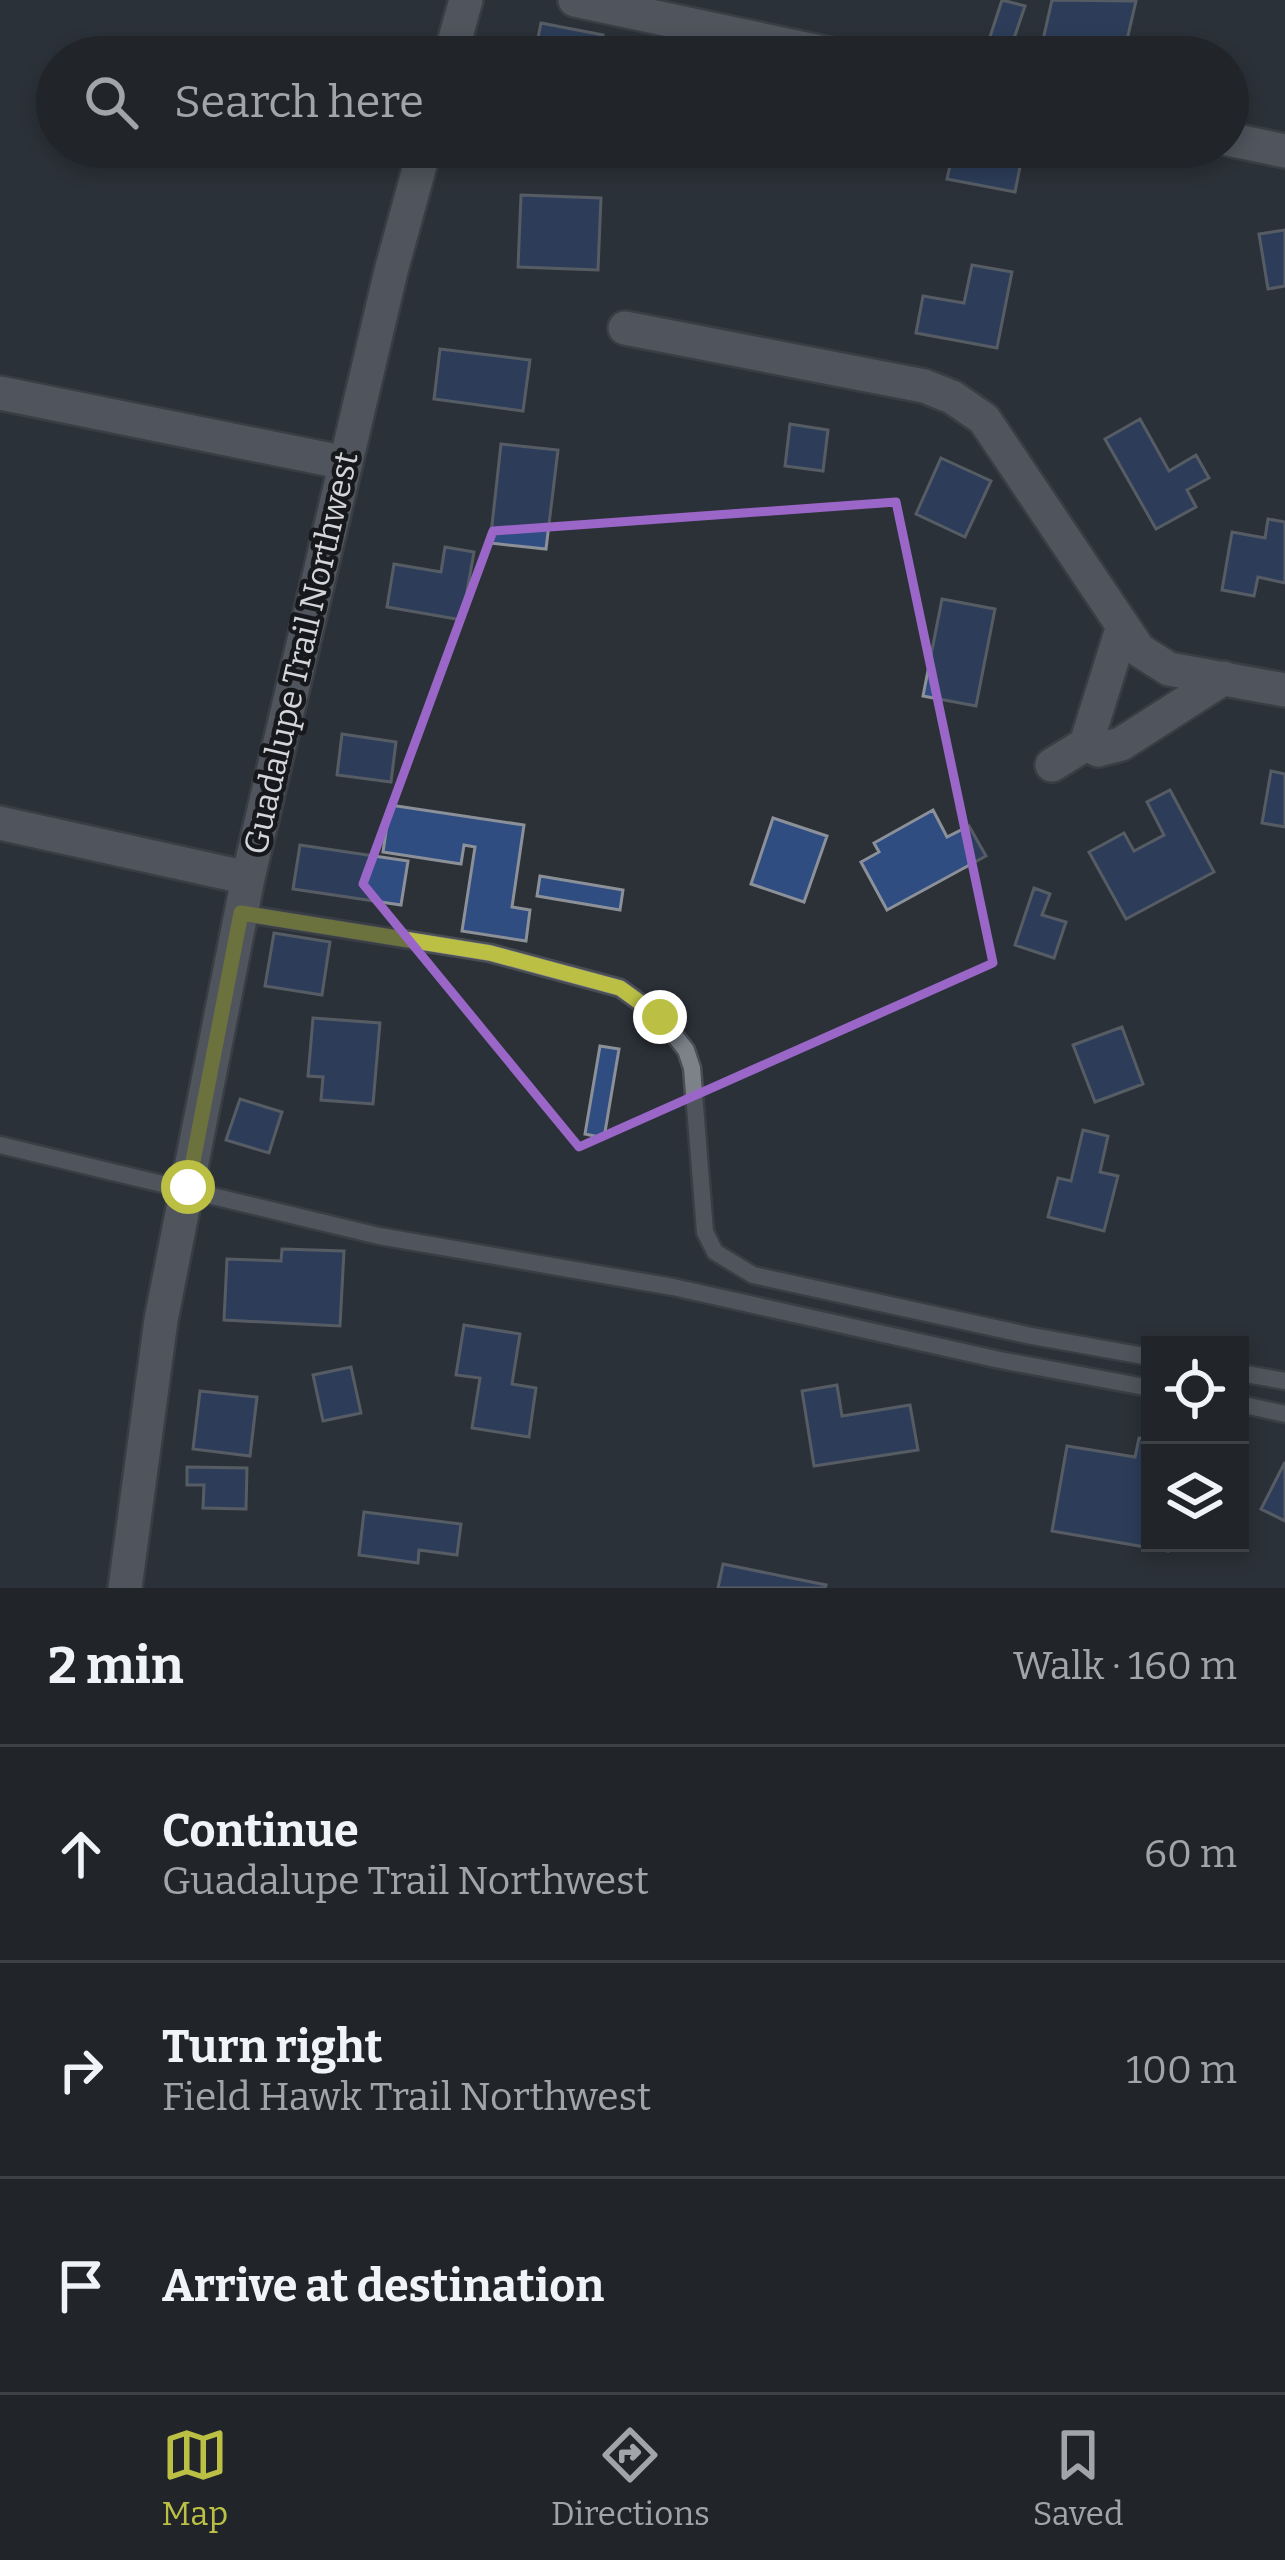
<!DOCTYPE html>
<html lang="en">
<head>
<meta charset="utf-8">
<style>
	body { margin:0; font-family:Bitter,serif; background:#2d3136; color:#f1f3f6 }
	.controls { position:absolute; right:36px; bottom:36px; display:grid; overflow:hidden; border-radius:0px; box-shadow:0 6px 18px #0003 }
	.controls button { width:108px; height:108px; display:grid; place-items:center; padding:0; border:0; border-bottom:3px solid #3e4247; background:#21252a; color:#f1f3f6; font:60px sans-serif }
	.stop { position:absolute; width:36px; height:36px; margin:-27px; border:9px solid #bbc045; border-radius:50%; background:#fff }
	.stop.end { background:#bbc045; border-color:#fff; box-shadow:0 3px 12px #0008 }
	.list { margin:0; padding:0; list-style:none }
	h2 { display:flex; justify-content:space-between; align-items:center; height:156px; margin:0; padding:0 48px; font-size:51px }
	h2 small { font-size:39px; font-weight:400; color:#a2a5a8 }
	.list li { display:grid; grid-template-columns:78px 1fr auto; gap:36px; align-items:center; box-sizing:border-box; height:216px; padding:0 48px; border-top:3px solid #3e4247 }
	.list b { display:block; font-size:45px; white-space:nowrap }
	.list p { margin:0; font-size:39px; white-space:nowrap; color:#a2a5a8 }
	.list em { font-size:39px; font-style:normal; color:#a2a5a8 }
	.icon { flex:none; width:66px; height:66px; fill:none; stroke:currentColor; stroke-width:2; stroke-linecap:round; stroke-linejoin:round }
	.map { position:relative; flex:none; width:1285px; height:1588px; overflow:hidden }
	.search { position:absolute; background:#21252a; box-shadow:0 6px 18px #0003; left:36px; right:36px; top:36px; height:132px; display:flex; align-items:center; gap:30px; box-sizing:border-box; padding:0 42px; border-radius:66px; color:#a2a5a8; font-size:45px }
	.sheet { height:804px; background:#21252a }
	nav { display:flex; justify-content:space-around; align-items:center; box-sizing:border-box; height:168px; border-top:3px solid #3e4247; background:#21252a; font-size:33px; color:#a2a5a8 }
	nav a { display:grid; justify-items:center; gap:6px }
	nav .on { color:#bbc045 }
	.map>svg:first-child { display:block }
	.building { fill:#304d81; stroke:#8b9099; stroke-width:3 }
	.lines { fill:none; stroke-linecap:round; stroke-linejoin:round }
	.service-casing { stroke:#4a4d53; stroke-width:21 }
	.minor-casing { stroke:#4a4d53; stroke-width:38 }
	.service { stroke:#7c818a; stroke-width:16 }
	.minor { stroke:#7c818a; stroke-width:33 }
	.route { stroke:#bbc045; stroke-width:15 }
	.marked { fill:none; stroke:#9a67c8; stroke-width:9; stroke-linejoin:round }
	.labels { text-anchor:middle; dominant-baseline:central; stroke-width:9; stroke-linejoin:round; paint-order:stroke }
	.street-label { font-size:33px; fill:#d3d5da; stroke:#16181c }
</style>
</head>
<body>
<div class="map">
<svg width="1285" height="1588" viewBox="0 0 1285 1588">
	<rect width="100%" height="100%" fill="#2c3138"/>
	<path class="building" d="M1002,0l23,6 -17,50 -22,-7z
		M1052,0l84,1 -13,56 -83,-4z
		M541,23l62,12 -5,22h-64z
		M933,147h91l-9,45 -68,-13 4,-18 -20,-4z
		M521,195l80,3 -3,72 -80,-3z
		M1285,230v56l-17,3 -9,-55z
		M972,265l40,7 -15,76 -81,-15 7,-37 41,7z
		M440,349l90,11 -7,51 -89,-12z
		M1140,419l29,52 27,-16 13,23 -22,12 9,17 -40,22 -51,-90z
		M790,424l38,6 -5,41 -38,-5z
		M501,444l57,6 -12,99 -56,-6z
		M941,458l50,23 -26,56 -49,-23z
		M1268,519l17,3v61l-27,-6 -4,19 -32,-6 10,-58 33,6z
		M445,547l29,5 -12,68 -75,-13 7,-43 47,8z
		M942,599l53,10 -19,97 -53,-10z
		M342,734l54,8 -5,40 -54,-7z
		M1271,771l14,3v53l-23,-4z
		M1170,790l44,82 -88,47 -37,-67 35,-19 10,18 30,-16 -17,-33z
		M390,805l134,20 -12,82 18,3 -4,31 -64,-10 13,-84 -11,-2 -3,19 -78,-12z
		M933,810l14,27 22,-11 17,30 -99,54 -26,-48 18,-10 -5,-9z
		M773,818l54,18 -23,66 -53,-18z
		M300,845l108,16 -7,44 -108,-16z
		M540,876l83,14 -3,20 -83,-14z
		M1034,888l16,6 -8,21 24,7 -12,36 -39,-13z
		M274,933l56,9 -8,53 -57,-9z
		M313,1018l67,5 -7,81 -52,-4 2,-23 -15,-1z
		M1122,1027l21,57 -48,18 -22,-57z
		M600,1046l19,3 -15,89 -19,-4z
		M240,1099l42,13 -13,41 -43,-13z
		M1083,1130l25,6 -8,36 18,4 -14,55 -56,-14 10,-39 13,3z
		M282,1249l62,2 -4,75 -116,-6 3,-61 54,2z
		M464,1325l56,9 -8,50 24,4 -7,49 -57,-9 8,-50 -24,-3z
		M351,1367l10,46 -38,8 -10,-46z
		M837,1385l5,31 68,-11 8,45 -104,16 -12,-75z
		M200,1391l57,6 -7,59 -57,-7z
		M1139,1438l11,1v104h19l-1,8 -116,-20 15,-85 68,11z
		M1285,1462v59l-24,-12z
		M187,1467l60,1 -1,41 -43,-1 1,-23h-17z
		M364,1512l97,12 -4,31 -38,-5 -1,13 -59,-8z
		M723,1564l103,21 -1,3h-107z"/>
	<g class="lines">
		<g class="service-casing">
			<path id="service" d="M241,913l249,40 130,35 40,29 26,33 6,18 13,164 10,20 38,23 274,60 123,22
				M0,1145l379,91 294,51 327,73 150,28
				M1240,1373l45,8
				M1240,1404l45,10"/>
		</g>
		<g class="minor-casing">
			<path id="minor" d="M575,0l268,57
				M450,57l16,-57
				M1228,139l57,12
				M625,328l299,58 28,11 32,22 155,231 30,19 116,21
				M0,393l346,70
				M1086,744l12,6 23,-6 103,-66
				M1052,765l34,-21 36,-115
				M0,823l248,55
				M125,1588l36,-268 87,-442 143,-607 34,-124"/>
		</g>
		<use href="#service" class="service"/>
		<use href="#minor" class="minor"/>
	</g>
	<g class="lines">
		<path class="route" d="M188,1187l53,-274 249,40 130,35 40,29"/>
	</g>
	<path d="M0 0H1285V1588H0ZM896,502l97,461 -414,184 -216,-263 130,-353z" fill="#2c3138" fill-opacity=".55" fill-rule="evenodd"/>
	<path class="marked" d="M896,502l97,461 -414,184 -216,-263 130,-353z"/>
	<g class="labels">
		<g class="street-label">
			<text transform="translate(301 653) rotate(-77)">Guadalupe Trail Northwest</text>
		</g>
	</g>
</svg>
<div class="controls">
<button><svg class="icon" aria-label="locate" viewBox="0 0 24 24"><circle cx="12" cy="12" r="6"/><path d="M12 2v4M12 18v4M2 12h4M18 12h4"/></svg></button>
<button><svg class="icon" aria-label="layers" viewBox="0 0 24 24"><path d="M12 4l9 5-9 5-9-5zM3 14l9 5 9-5"/></svg></button>
</div>
<div class="stop" style="left:188px;top:1187px"></div>
<div class="stop end" style="left:660px;top:1017px"></div>
<div class="search"><svg class="icon" aria-label="search" viewBox="0 0 24 24"><circle cx="10" cy="10" r="6"/><path d="M15 15l6 6"/></svg>Search here</div>
</div>
<section class="sheet">
<h2>2 min<small>Walk · 160 m</small></h2>
<ul class="list">
<li><svg class="icon" aria-label="ahead" viewBox="0 0 24 24"><path d="M12 20V5M6 11l6-6 6 6"/></svg><div><b>Continue</b><p>Guadalupe Trail Northwest</p></div><em>60 m</em></li>
<li><svg class="icon" aria-label="right" viewBox="0 0 24 24"><path d="M7 20v-9h11M14 6l5 5-5 5"/></svg><div><b>Turn right</b><p>Field Hawk Trail Northwest</p></div><em>100 m</em></li>
<li><svg class="icon" aria-label="arrive" viewBox="0 0 24 24"><path d="M6 21V4h12l-3 4 3 4H6"/></svg><div><b>Arrive at destination</b></div></li>
</ul>
</section>
<nav>
<a class="on"><svg class="icon" aria-label="map" viewBox="0 0 24 24"><path d="M3 6l6-2 6 2 6-2v14l-6 2-6-2-6 2zM9 4v14M15 6v14"/></svg>Map</a>
<a><svg class="icon" aria-label="directions" viewBox="0 0 24 24"><path d="M12 3l9 9-9 9-9-9zM9 14v-3h6M13 9l2 2-2 2"/></svg>Directions</a>
<a><svg class="icon" aria-label="saved" viewBox="0 0 24 24"><path d="M7 4h10v16l-5-4-5 4z"/></svg>Saved</a>
</nav>
</body>
</html>
